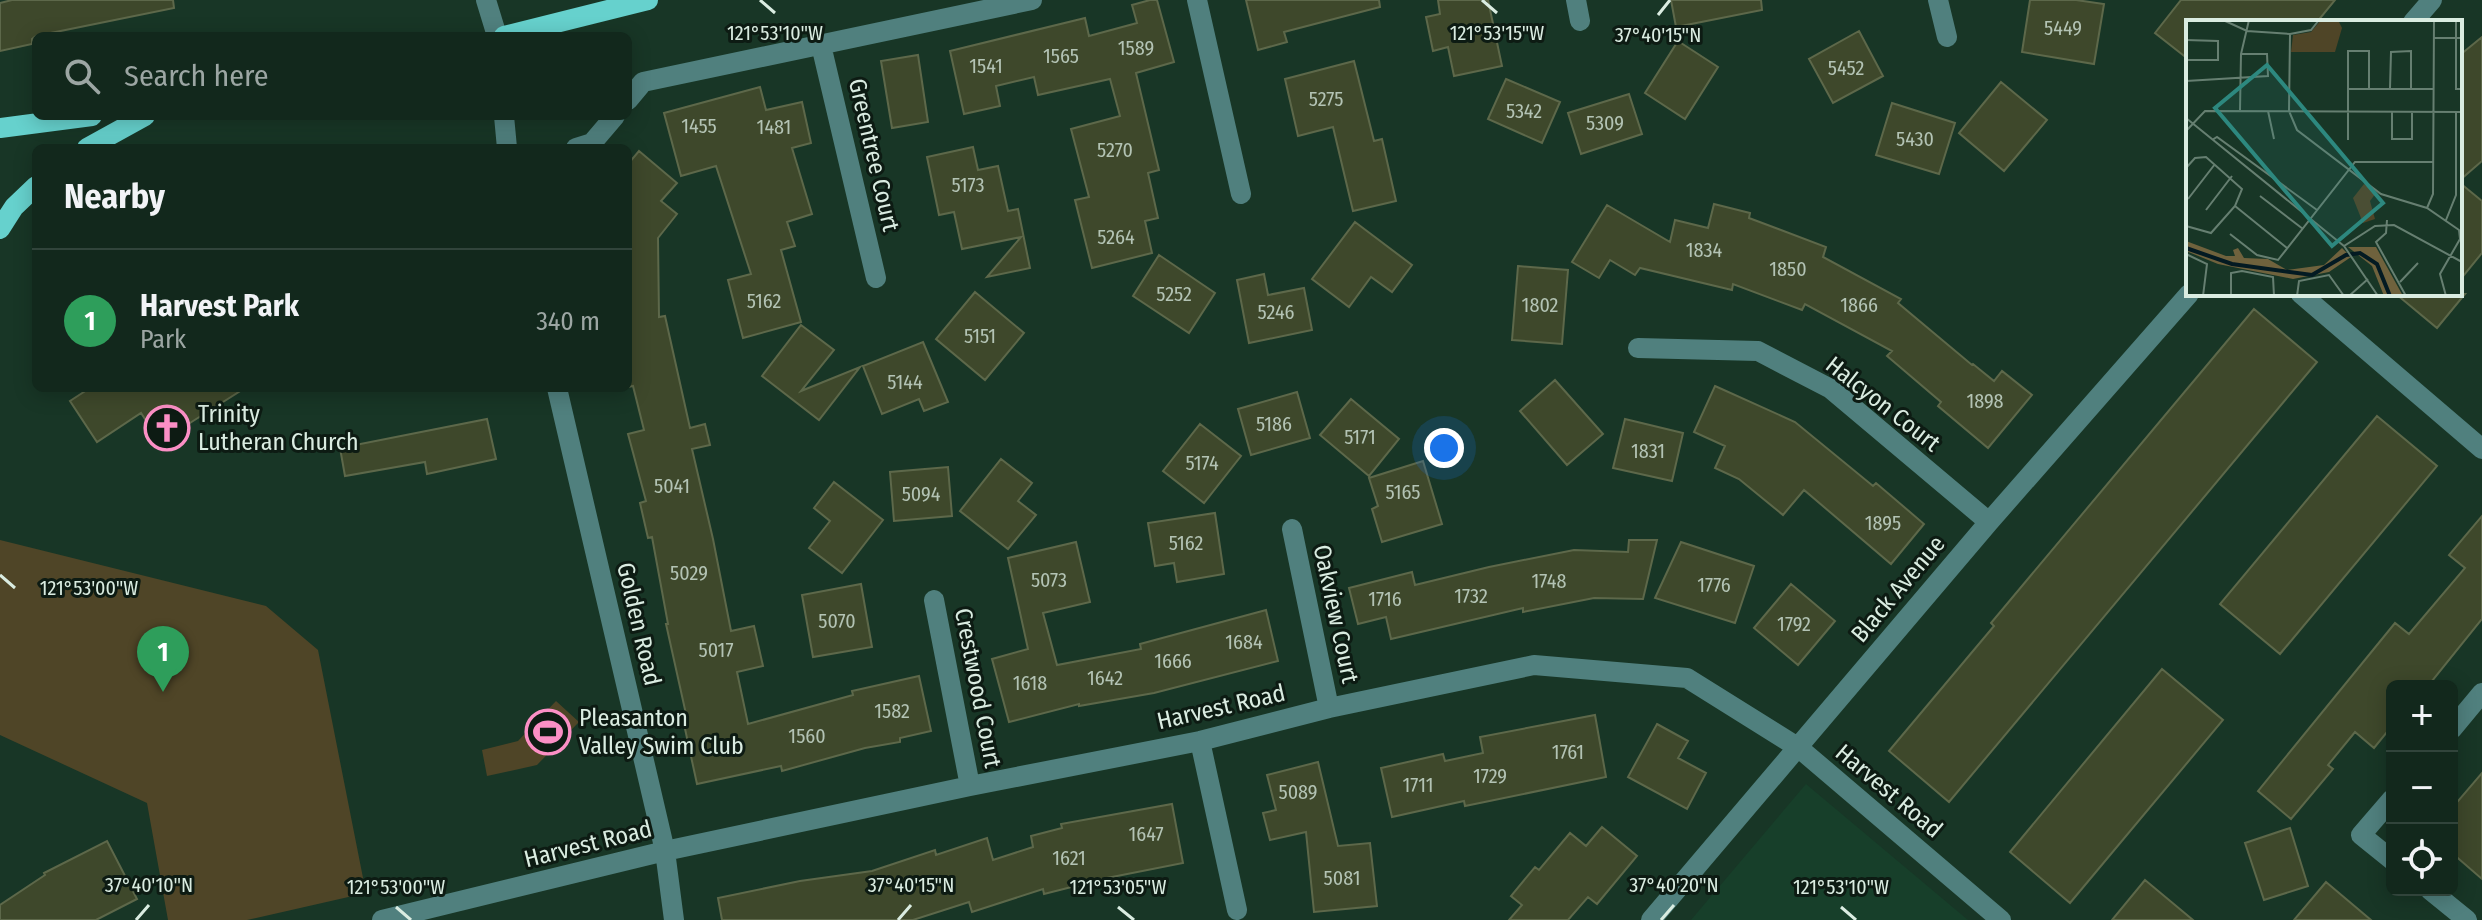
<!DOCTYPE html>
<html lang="en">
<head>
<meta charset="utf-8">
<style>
	body { margin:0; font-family:"Fira Sans Condensed",sans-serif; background:#1b3025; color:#f1f3f6 }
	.controls { position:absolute; right:24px; bottom:24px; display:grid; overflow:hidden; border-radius:12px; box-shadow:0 4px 20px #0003 }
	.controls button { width:72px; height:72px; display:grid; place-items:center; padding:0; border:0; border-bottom:2px solid #31443b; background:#12281c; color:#f1f3f6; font:40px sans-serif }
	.you { position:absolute; left:1444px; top:448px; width:28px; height:28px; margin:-20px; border:6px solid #fff; border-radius:50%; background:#1a73e8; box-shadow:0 0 0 12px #1a73e833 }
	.badge { display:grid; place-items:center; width:52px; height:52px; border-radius:50%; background:#8bbbb9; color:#fff; font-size:26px; font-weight:700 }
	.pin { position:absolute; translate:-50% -66px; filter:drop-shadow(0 2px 4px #0008) }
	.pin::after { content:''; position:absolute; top:42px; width:28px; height:24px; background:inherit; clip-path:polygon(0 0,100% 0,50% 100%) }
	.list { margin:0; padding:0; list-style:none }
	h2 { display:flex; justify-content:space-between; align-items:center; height:104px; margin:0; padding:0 32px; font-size:34px }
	h2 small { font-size:26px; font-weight:400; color:#9ca6a3 }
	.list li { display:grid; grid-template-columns:52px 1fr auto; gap:24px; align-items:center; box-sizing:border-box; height:144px; padding:0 32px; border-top:2px solid #31443b }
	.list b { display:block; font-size:30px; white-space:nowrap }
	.list p { margin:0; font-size:26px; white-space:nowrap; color:#9ca6a3 }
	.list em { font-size:26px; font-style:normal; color:#9ca6a3 }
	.icon { flex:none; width:44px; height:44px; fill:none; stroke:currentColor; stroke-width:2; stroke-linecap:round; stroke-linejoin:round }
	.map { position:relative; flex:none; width:2482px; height:920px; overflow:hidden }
	.search { position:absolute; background:#12281c; box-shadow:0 4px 20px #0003; left:32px; top:32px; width:600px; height:88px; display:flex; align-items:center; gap:20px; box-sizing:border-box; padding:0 28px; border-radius:12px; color:#9ca6a3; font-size:30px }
	.panel { position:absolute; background:#12281c; box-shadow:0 4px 20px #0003; left:32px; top:144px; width:600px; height:248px; border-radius:12px }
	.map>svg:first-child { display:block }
	.built { fill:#173f2a }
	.green { fill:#4f4527 }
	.building { fill:#3e482b; stroke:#5d684a; stroke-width:2 }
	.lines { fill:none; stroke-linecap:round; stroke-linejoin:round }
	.minor { stroke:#50807e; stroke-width:20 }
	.major { stroke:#66d1cd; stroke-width:20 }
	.ticks { fill:none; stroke:#daece1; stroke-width:3 }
	.labels { text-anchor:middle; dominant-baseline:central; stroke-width:6; stroke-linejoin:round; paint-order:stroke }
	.number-label { font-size:20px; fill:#b3c3b4 }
	.street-label { font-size:24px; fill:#daece1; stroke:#0d1b13 }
	.poi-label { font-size:24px; fill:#daece1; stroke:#0d1b13; text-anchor:start }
	.inset-river { fill:none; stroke:#031a22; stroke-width:4 }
	.inset-road { fill:none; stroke:#667f71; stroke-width:2 }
	.view { fill:#2d887f; fill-opacity:0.15; stroke:#2d887f; stroke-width:4 }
	.inset-edge { fill:none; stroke:#daece1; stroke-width:4 }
	.ticks-label { font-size:20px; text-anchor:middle; fill:#daece1; stroke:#0d1b13; stroke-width:6; stroke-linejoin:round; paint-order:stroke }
</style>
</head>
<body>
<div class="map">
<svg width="2482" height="920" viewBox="0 0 2482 920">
	<rect width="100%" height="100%" fill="#183626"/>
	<path class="built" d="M1806,784l162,136h-277z"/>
	<path class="green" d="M0,540l266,66 52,44 48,243 -119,27h-79l-21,-117 -147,-68z
		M556,701l23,21 -42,43 -50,11 -5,-26 36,-9z"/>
	<path class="building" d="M12,0h161l1,8 -138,28 -4,3v5l-32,7v-48z
		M1150,0h7l17,62 -38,11 23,97 -11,3 10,45 -13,3 7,32 -60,15 -17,-68 14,-3 -18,-68 49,-13 -10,-37 -72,16 -4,-18 -38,9 4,20 -36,8 -14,-63 135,-33 4,18 48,-13 -5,-18z
		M1246,0h133l1,7 -96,25 3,10 -29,8z
		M1438,0h50l14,66 -48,10 -6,-29 -15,4 -7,-34 14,-3z
		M1671,0h90l1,10 -86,17z
		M2030,0h46l28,4 -10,60 -72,-12z
		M2181,0h154l-18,22h-129v37l-33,-26z
		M1859,31l24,45 -50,27 -24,-44z
		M2482,37v124l-22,19v-125z
		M1678,41l40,26 -33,52 -40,-26z
		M918,55l10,67 -36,6 -11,-67z
		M1354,61l20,80 8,-2 14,62 -43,10 -20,-84 -35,9 -13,-57z
		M1506,79l54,23 -18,41 -54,-24z
		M2001,82l46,38 -43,51 -45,-38z
		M760,87l6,23 36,-8 9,41 -19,5 20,66 -25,8 8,24 -14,4 20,72 -58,16 -15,-58 23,-6 -35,-108 -35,10 -17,-63z
		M1629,94l13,40 -61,20 -13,-41z
		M1892,103l63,20 -16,51 -63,-19z
		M973,147l5,23 20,-4 10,45 10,-2 12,59 -43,9 34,-40 -59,12 -8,-37 -15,3 -12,-58z
		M639,151l38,32 -16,18 16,13 -19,24 1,79 6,-1 25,112 15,-4 5,21 -18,4 21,90 18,92 23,-5 9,40 -26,6 11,52 105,-29 -1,-4 67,-15 12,55 -31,7v4l-35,6 -83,23 -1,-5 -84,18 -15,-69 4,-1 -20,-90h2l-16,-87 -4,1 -8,-35 6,-2 -18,-67 16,-4 -11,-44 -5,1v-223z
		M2460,183l22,18v52l-22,27z
		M1714,204l36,9 -1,5 77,29 -3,10 78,42 -3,4 74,62 1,-1 21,17 8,-10 30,24 -44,53 -50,-42 3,-4 -54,-46 5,-5 -87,-47 -3,6 -69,-26 -1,6 -92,-22 -5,7 -25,-15 -11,18 -27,-16 35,-57 63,37 5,-22 33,8z
		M1355,222l57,43 -20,27 -21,-15 -22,30 -37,-28z
		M1159,255l56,38 -26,40 -56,-37z
		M1518,266l50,4 -6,74 -50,-4z
		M1264,274l4,21 36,-7 8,42 -63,13 -12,-63z
		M975,292l49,41 -39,47 -49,-41z
		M2396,294h69l-28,34z
		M2254,309l63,53 -368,440 -60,-51 105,-125 -3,-3z
		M801,325l33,25 -33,41 59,-24 -41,53 -57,-44z
		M923,342l25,60 -24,9 -5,-12 -37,15 -19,-48z
		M1555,380l48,54 -36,31 -47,-54z
		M1715,386l80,36 78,64 3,-3 48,41 -33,40 -87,-74 -21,25 -44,-36 -24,-11 10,-22 -31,-14z
		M90,388h155l-85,54 -19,-29 -44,29 -27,-41z
		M1297,392l13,46 -59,17 -13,-46z
		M1351,399l48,40 -30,37 -49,-41z
		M2377,416l60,50 -157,188 -60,-50z
		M487,419l9,40 -69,15 -2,-12 -80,14 -5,-28z
		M1625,419l58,14 -11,48 -59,-13z
		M1200,424l41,32 -37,47 -41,-32z
		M1001,459l31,24 -14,18 18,14 -28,34 -48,-38z
		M1423,461l19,63 -60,18 -10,-33 6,-3 -9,-28z
		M948,467l4,49 -58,5 -4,-49z
		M834,482l49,38 -41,53 -33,-25 21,-27 -16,-13z
		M1215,513l9,61 -47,8 -3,-19 -19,3 -7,-43z
		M2482,516v103l-54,67h-36v40l-18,22 -19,-16 -27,33 5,4 -42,50 -33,-28 137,-168 14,11 56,-66 -16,-13z
		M1629,540h28l-14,59 -49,-1 -71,14v-4l-132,31 -5,-22 -28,7 -9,-36 63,-16 3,13 74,-18 85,-17 54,2z
		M1076,542l14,60 -47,11 14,52 84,-16 -1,-5 126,-34 12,51 -124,32 -75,13v-2l-70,18 -17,-63 36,-10 -20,-91z
		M1681,542l73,24 -19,57 -80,-25z
		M861,584l11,63 -59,10 -11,-62z
		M1791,584l44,37 -37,44 -44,-37z
		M2162,669l61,51 -153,183 -60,-51z
		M1595,715l11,62 -141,29 -1,-5 -72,16 -11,-49 62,-14 2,7 38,-8 -3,-16z
		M1657,724l31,17 -10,17 28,15 -19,36 -59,-32z
		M1318,762l20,84 32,-3 7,63 -63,6 -8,-80 -36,8 -7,-27 13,-3 -9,-35z
		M2482,773v106l-30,-26v-45z
		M1172,804l11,59 -76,15 -63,16 -1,-5 -71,23 -3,-10 -56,18h-191l-4,-22 82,-17 72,-10 63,-21 1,5 51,-17 6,22 40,-13 -2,-11 31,-8 -1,-4z
		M1602,827l35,29 -40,48 -9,-7 -20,23h-59l13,-15 -11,-9 24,-29 4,3 31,-37 16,13z
		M2290,828l18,58 -44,14 -19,-57z
		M107,841l30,58 -41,21h-96v-15l45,-30 -1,-2z
		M2145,880l48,40h-81z
		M2326,882l45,38h-77z"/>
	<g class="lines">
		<path class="minor" d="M486,0l11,36
			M1197,0l44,194
			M1576,0l4,21
			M1938,0l9,37
			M2413,22l19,-22
			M821,45l55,233
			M628,100l15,-18 389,-82
			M504,116l3,32
			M576,148l16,-5 23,-27
			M2301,294l181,155
			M1638,348l120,3 73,38 158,133
			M557,388l108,463 9,69
			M1292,529l37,179
			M934,600l36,186
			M2452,729l30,-36
			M1200,741l37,169
			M2392,799l-31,36 31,25
			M2430,890l37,30
			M382,920l283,-69 305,-65 230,-45 129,-33 205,-43 153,13 112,70 202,172
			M1651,920l338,-398 200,-228"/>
		<path class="major" d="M504,36l144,-36
			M0,128l92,-12
			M87,148l58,-32
			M0,229l14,-22 22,-21"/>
	</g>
	<path class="ticks" d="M760,0l15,13M1482,0l15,13M1658,15l12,-15M0,575l15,13M396,907l15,13M1118,907l16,13M1841,907l15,13M136,920l13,-15M898,920l13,-15M1661,920l13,-15"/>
	<defs>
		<g id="church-ring" transform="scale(2.3)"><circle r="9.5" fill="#0d1b13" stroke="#fb8fc5" stroke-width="1.5"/><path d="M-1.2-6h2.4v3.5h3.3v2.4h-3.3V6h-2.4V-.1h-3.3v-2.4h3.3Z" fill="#fb8fc5"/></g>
		<g id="stadium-ring" transform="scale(2.3)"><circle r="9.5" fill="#0d1b13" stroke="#fb8fc5" stroke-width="1.5"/><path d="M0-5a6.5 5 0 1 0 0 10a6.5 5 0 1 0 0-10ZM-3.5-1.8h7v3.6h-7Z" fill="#fb8fc5"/></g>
	</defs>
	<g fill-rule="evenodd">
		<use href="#church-ring" x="167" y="428"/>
		<use href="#stadium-ring" x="548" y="732"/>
	</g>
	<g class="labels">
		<g class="number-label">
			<text x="2063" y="28">5449</text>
			<text x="1136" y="48">1589</text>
			<text x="1061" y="56">1565</text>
			<text x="986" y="66">1541</text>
			<text x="1846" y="68">5452</text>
			<text x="1326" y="99">5275</text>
			<text x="1524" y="111">5342</text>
			<text x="1605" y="123">5309</text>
			<text x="699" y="126">1455</text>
			<text x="774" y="127">1481</text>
			<text x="1915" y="139">5430</text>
			<text x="1115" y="150">5270</text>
			<text x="968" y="185">5173</text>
			<text x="1116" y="237">5264</text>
			<text x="1704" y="250">1834</text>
			<text x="1788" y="269">1850</text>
			<text x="1174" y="294">5252</text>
			<text x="764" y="301">5162</text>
			<text x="1540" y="305">1802</text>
			<text x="1859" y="305">1866</text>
			<text x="1276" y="312">5246</text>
			<text x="980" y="336">5151</text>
			<text x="905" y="382">5144</text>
			<text x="1985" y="401">1898</text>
			<text x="1274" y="424">5186</text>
			<text x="1360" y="437">5171</text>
			<text x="1648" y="451">1831</text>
			<text x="1202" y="463">5174</text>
			<text x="672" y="486">5041</text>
			<text x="1403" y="492">5165</text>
			<text x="921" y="494">5094</text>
			<text x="1883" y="523">1895</text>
			<text x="1186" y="543">5162</text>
			<text x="689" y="573">5029</text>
			<text x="1049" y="580">5073</text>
			<text x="1549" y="581">1748</text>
			<text x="1714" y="585">1776</text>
			<text x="1471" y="596">1732</text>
			<text x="1385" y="599">1716</text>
			<text x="837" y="621">5070</text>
			<text x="1794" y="624">1792</text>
			<text x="1244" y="642">1684</text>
			<text x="716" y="650">5017</text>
			<text x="1173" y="661">1666</text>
			<text x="1105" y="678">1642</text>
			<text x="1030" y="683">1618</text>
			<text x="892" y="711">1582</text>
			<text x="807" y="736">1560</text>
			<text x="1568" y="752">1761</text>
			<text x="1490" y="776">1729</text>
			<text x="1418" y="785">1711</text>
			<text x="1298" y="792">5089</text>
			<text x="1146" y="834">1647</text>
			<text x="1069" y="858">1621</text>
			<text x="1342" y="878">5081</text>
		</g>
		<g class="street-label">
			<text transform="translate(874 155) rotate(77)">Greentree Court</text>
			<text transform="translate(1883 404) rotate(38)">Halcyon Court</text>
			<text transform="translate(1898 589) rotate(-50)">Black Avenue</text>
			<text transform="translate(1336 614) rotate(78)">Oakview Court</text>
			<text transform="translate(639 624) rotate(77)">Golden Road</text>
			<text transform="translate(978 688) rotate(79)">Crestwood Court</text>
			<text transform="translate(1221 707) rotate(-13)">Harvest Road</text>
			<text transform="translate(1889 791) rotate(40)">Harvest Road</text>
			<text transform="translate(588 844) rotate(-14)">Harvest Road</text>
		</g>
		<g class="poi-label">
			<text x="198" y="414">Trinity<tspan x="198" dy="28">Lutheran Church</tspan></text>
			<text x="579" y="718">Pleasanton<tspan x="579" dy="28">Valley Swim Club</tspan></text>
		</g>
	</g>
	<g transform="translate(2186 20)">
		<rect width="276" height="276" fill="#183626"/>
		<path d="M135,0h17l4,8 -7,24h-44l2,-17 18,-3zM178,164l12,9 -6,8 5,18 -12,4 -10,-25z" fill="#4f4527"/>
		<path d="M0,221l40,15h9l-2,-6 5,-2 6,10 24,1 19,11 37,-5 18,-17 9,9 -22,15 -36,7 -75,-15 -32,-13zM162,227h28l27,49h-19l-12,-30z" fill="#6f623d"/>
		<path class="inset-river" d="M0,228l46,16 80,11 34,-20 14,-2 17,11 13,32"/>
		<path class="inset-road" d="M37,0l24,11 43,3 21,-4 8,-10M270,0v69h6M104,14l-1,77 8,19 84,64 46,14 32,22 1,9 -20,35 6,22M248,18h28M0,20l32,1v19h-32M0,61l82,-5 -1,-22h-26M204,68l1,-36 20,-1v37M162,69h86M54,90l1,-56 8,-34M82,91l6,28M206,92v27h20v-27M0,98l158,128 31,-20 19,-1 68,37M0,111l19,-20 257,1M26,120l5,-3 100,73M162,120v-89h21v37M0,148l9,-10 11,-1 36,32 -7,17 -24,27 -25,-7M74,176l43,33M2,179l27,-35M49,186l52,42M241,188l6,-14 1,-174M20,190l26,-34M201,200l-1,13 -10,9 30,54M260,200l10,-25v-83M44,214l27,21 21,5 77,-98h78M158,226l34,50M0,234l21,10 -4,32M214,262l18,-19M45,276v-23l11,-2 31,6 1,19M111,276l2,-15 30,-6 15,21M163,276l19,-17"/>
		<path class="view" d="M81,45l116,138 -51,43 -117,-138z"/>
		<rect width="276" height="276" class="inset-edge"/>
	</g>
	<g class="ticks-label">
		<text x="775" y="40">121°53'10"W</text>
		<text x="1497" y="40">121°53'15"W</text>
		<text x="1658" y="42">37°40'15"N</text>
		<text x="89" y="595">121°53'00"W</text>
		<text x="149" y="892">37°40'10"N</text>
		<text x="911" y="892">37°40'15"N</text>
		<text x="1674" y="892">37°40'20"N</text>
		<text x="396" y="894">121°53'00"W</text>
		<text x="1118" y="894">121°53'05"W</text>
		<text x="1841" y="894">121°53'10"W</text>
	</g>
</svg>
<div class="controls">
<button>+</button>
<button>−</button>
<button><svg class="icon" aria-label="locate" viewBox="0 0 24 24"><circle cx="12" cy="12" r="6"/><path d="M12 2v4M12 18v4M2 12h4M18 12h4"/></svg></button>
</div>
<div class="you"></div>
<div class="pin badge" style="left:163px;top:692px;background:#2e9e5b">1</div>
<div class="search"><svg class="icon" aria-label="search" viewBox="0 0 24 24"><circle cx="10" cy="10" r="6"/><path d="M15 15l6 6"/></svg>Search here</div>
<section class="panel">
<h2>Nearby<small></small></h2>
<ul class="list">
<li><span class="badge" style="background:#2e9e5b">1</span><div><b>Harvest Park</b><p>Park</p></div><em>340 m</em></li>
</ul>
</section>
</div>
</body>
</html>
